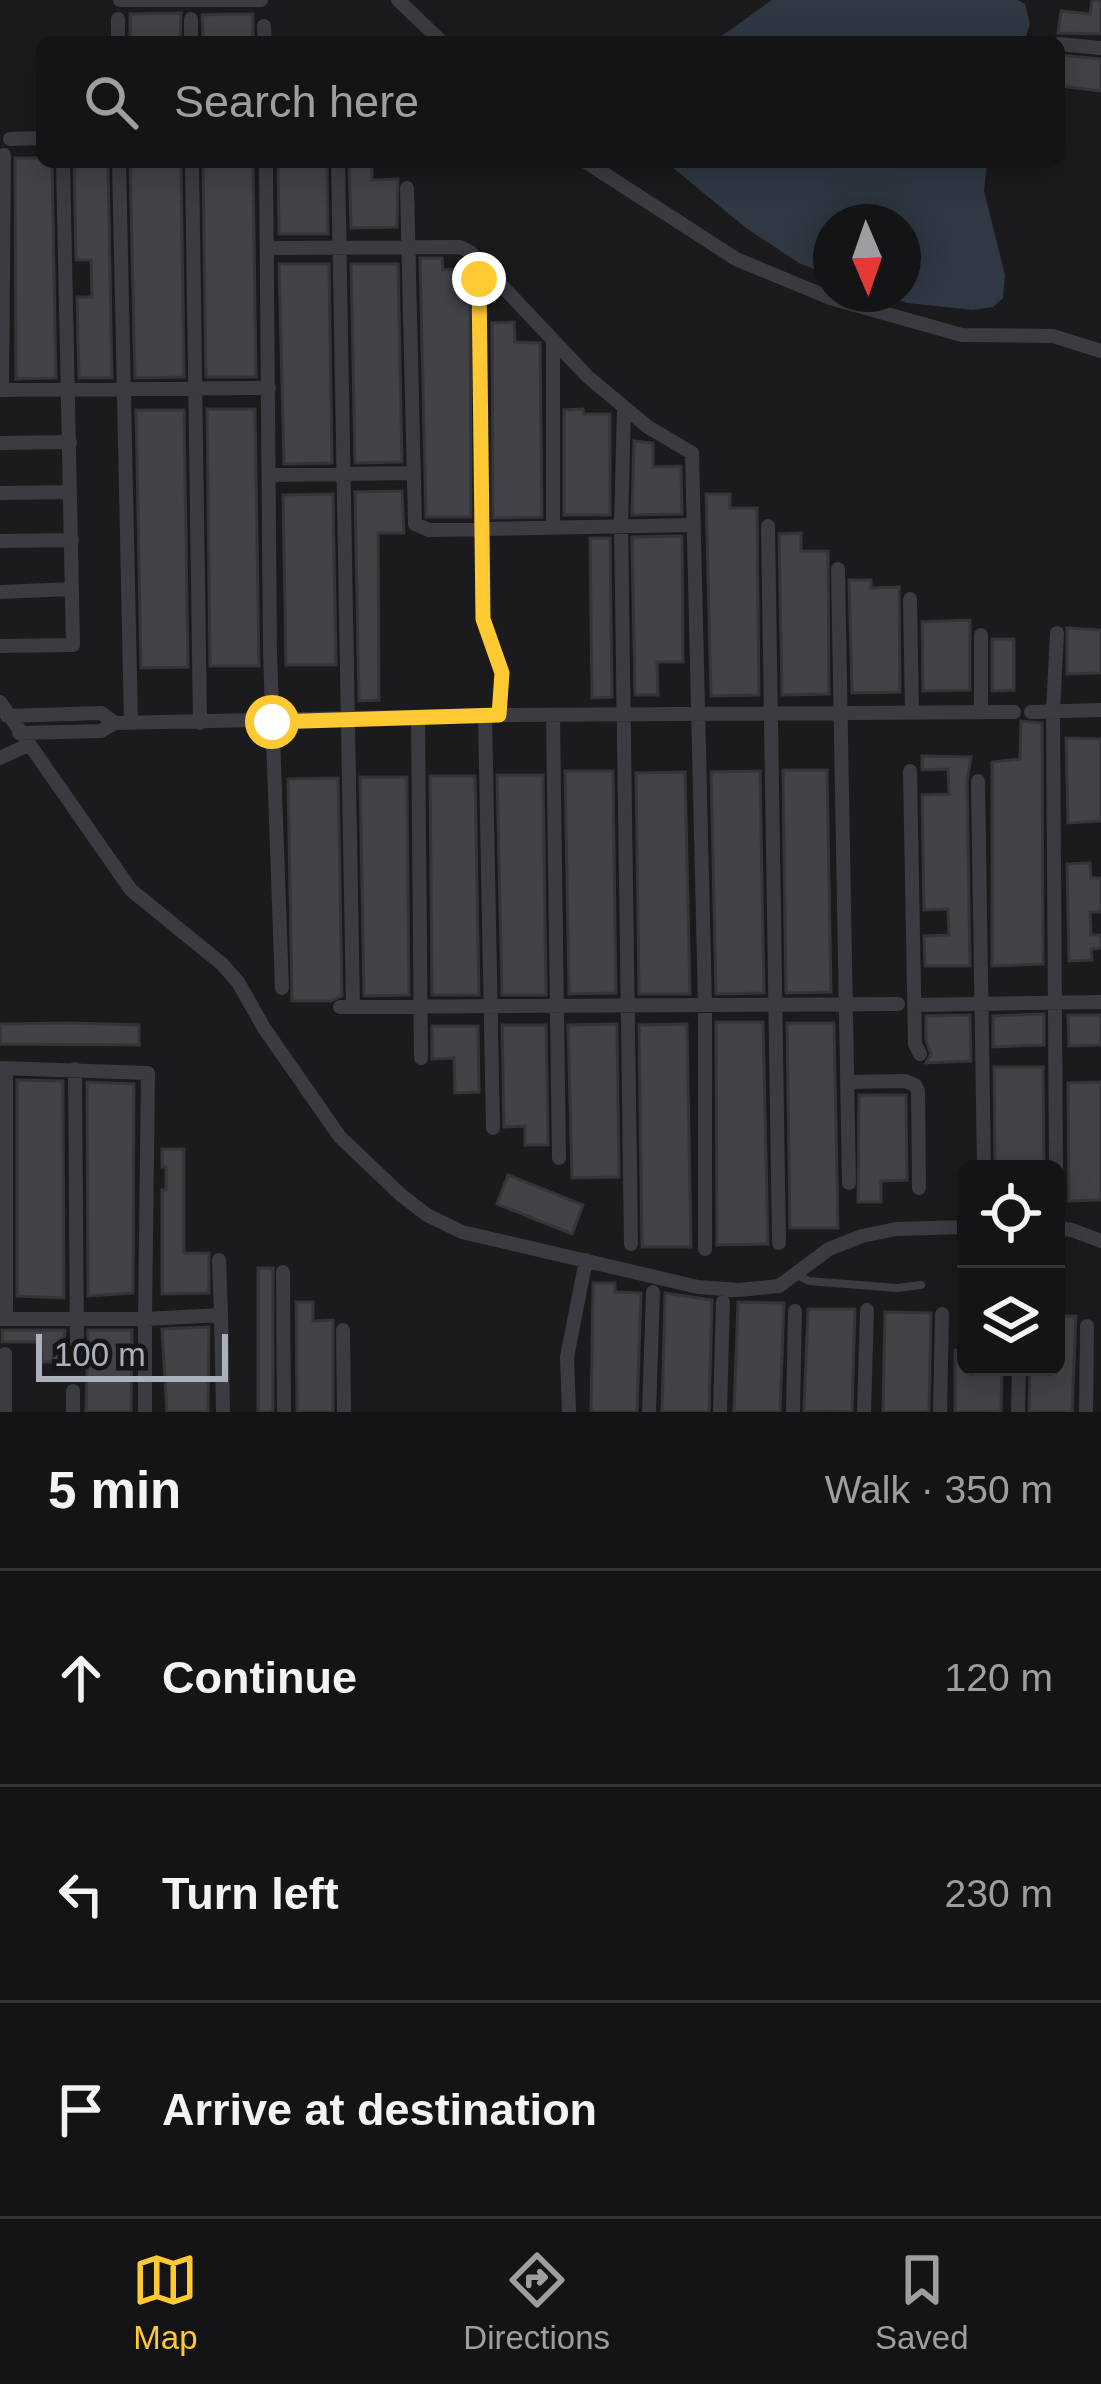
<!DOCTYPE html>
<html lang="en">
<head>
<meta charset="utf-8">
<style>
	body { margin:0; font-family:Arial,sans-serif; background:#1d1d1f; color:#f1f3f6 }
	.controls { position:absolute; right:36px; bottom:36px; display:grid; overflow:hidden; border-radius:18px; box-shadow:0 6px 30px #0003 }
	.controls button { width:108px; height:108px; display:grid; place-items:center; padding:0; border:0; border-bottom:3px solid #333335; background:#141416; color:#f1f3f6; font:60px sans-serif }
	.compass { position:absolute; left:813px; top:204px; width:108px; height:108px; border-radius:50%; background:#141416; box-shadow:0 6px 30px #0003; rotate:178deg }
	.scale { position:absolute; left:36px; bottom:30px; width:192px; box-sizing:border-box; padding-left:12px; border:6px solid #acb0bd; border-top:0; font-size:33px; line-height:42px; white-space:nowrap; color:#acb0bd; -webkit-text-stroke:9px #161518; paint-order:stroke }
	.stop { position:absolute; width:36px; height:36px; margin:-27px; border:9px solid #fec932; border-radius:50%; background:#fff }
	.stop.end { background:#fec932; border-color:#fff; box-shadow:0 3px 12px #0008 }
	.list { margin:0; padding:0; list-style:none }
	h2 { display:flex; justify-content:space-between; align-items:center; height:156px; margin:0; padding:0 48px; font-size:51px }
	h2 small { font-size:39px; font-weight:400; color:#9d9ea1 }
	.list li { display:grid; grid-template-columns:78px 1fr auto; gap:36px; align-items:center; box-sizing:border-box; height:216px; padding:0 48px; border-top:3px solid #333335 }
	.list b { display:block; font-size:45px; white-space:nowrap }
	.list em { font-size:39px; font-style:normal; color:#9d9ea1 }
	.icon { flex:none; width:66px; height:66px; fill:none; stroke:currentColor; stroke-width:2; stroke-linecap:round; stroke-linejoin:round }
	.map { position:relative; flex:none; width:1101px; height:1412px; overflow:hidden }
	.search { position:absolute; background:#141416; box-shadow:0 6px 30px #0003; left:36px; right:36px; top:36px; height:132px; display:flex; align-items:center; gap:30px; box-sizing:border-box; padding:0 42px; border-radius:18px; color:#9d9ea1; font-size:45px }
	.sheet { height:804px; background:#141416 }
	nav { display:flex; justify-content:space-around; align-items:center; box-sizing:border-box; height:168px; border-top:3px solid #333335; background:#141416; font-size:33px; color:#9d9ea1 }
	nav a { display:grid; justify-items:center; gap:6px }
	nav .on { color:#fec932 }
	.map>svg:first-child { display:block }
	.water { fill:#2f3843 }
	.building { fill:#424247; stroke:#353439; stroke-width:3 }
	.lines { fill:none; stroke-linecap:round; stroke-linejoin:round }
	.lane { stroke:#3b3c42; stroke-width:8 }
	.street { stroke:#3b3c42; stroke-width:14 }
	.route { stroke:#fec932; stroke-width:15 }
</style>
</head>
<body>
<div class="map">
<svg width="1101" height="1412" viewBox="0 0 1101 1412">
	<rect width="100%" height="100%" fill="#1b1a1d"/>
	<path class="water" d="M772,0h246l7,4 5,20 -6,18h-311z
		M666,162h321l-3,29 21,84 -2,23 -10,9 -20,3 -66,-7 -25,-9h21v-72h-72v54l-32,-13 -53,-35z"/>
	<path class="building" d="M1092,0h9v34l-43,-1 3,-22 29,3z
		M181,13l-1,29h-50v-28z
		M227,14h26v28h-50l-1,-27z
		M1059,55l42,4v32l-42,-5z
		M15,158h27v4h10l4,216 -40,1z
		M74,162h34l4,216h-33l-2,-81h15l-1,-37h-15z
		M130,162h51l3,215 -49,1z
		M203,162h50l3,215h-50z
		M278,162h49l1,72h-49z
		M372,163v17l26,-1 -1,48 -46,1 -2,-64z
		M420,258h22l1,12 27,-1 1,248h-45z
		M279,264h50l3,199 -48,1z
		M351,264h47l4,198 -47,1z
		M514,322l1,20 25,1 2,174 -49,1 -1,-195z
		M207,409h48l4,257h-49z
		M583,409l1,5h26v101h-46v-105z
		M136,410h48l4,257 -47,1z
		M634,441l19,2v24l28,-1 1,48 -50,1z
		M402,491l2,42h-26l1,167 -20,1 -4,-209z
		M333,494l3,171h-50l-3,-170z
		M706,494h24v14h27l2,187 -48,1z
		M801,533v18h27l1,143 -47,1 -3,-161z
		M682,536l1,126h-26l1,33h-23l-3,-158z
		M590,538h20l2,159 -20,1z
		M849,580h22v8l28,-1 1,105 -48,1z
		M970,620v70l-47,1 -1,-69z
		M1067,628l34,2v43l-34,1z
		M992,639h22v51l-22,1z
		M1021,721l21,2 1,241 -51,2v-204l28,-3z
		M1066,738l35,1v82l-33,2z
		M922,756l49,1 -4,24 3,185h-45l-1,-30 25,-1 -1,-26 -24,1 -2,-115 27,-1 -1,-25 -26,1z
		M783,770h44l4,222 -45,1z
		M565,771h48l3,222 -47,1z
		M760,771l4,222 -48,1 -5,-222z
		M685,772l5,222h-51l-3,-221z
		M497,775h46l3,220h-44z
		M430,776h45l4,219h-47z
		M360,777h47l2,218 -45,1z
		M338,778l4,218 -11,5h-39l-4,-222z
		M1090,863l1,15h10v34h-11l1,23h10v13l-10,1 1,11 -23,1 -2,-97z
		M1044,1014v31l-51,2v-31z
		M970,1015l1,46 -45,2 5,-9 -5,-13v-25z
		M1068,1015h33v30l-32,1z
		M716,1022h47l5,222 -51,1z
		M70,1023l69,2v20l-139,-1v-20z
		M787,1023h47l4,205h-48z
		M617,1024l2,153 -47,1 -4,-153z
		M687,1024l4,223h-49l-3,-222z
		M502,1025h44l2,120h-23v-19l-21,1z
		M432,1026h46l1,66 -24,1 -1,-35 -22,1z
		M994,1067h49l1,102h-49z
		M17,1080l46,1 1,217 -47,-2z
		M87,1082l47,2 -1,209 -45,3z
		M1101,1082v118l-32,1 -1,-118z
		M859,1095h47l1,85 -26,1v21h-23z
		M162,1149h22v104h25v40l-47,1v-104h4v-23h-4z
		M508,1175l75,30 -11,29 -75,-30z
		M258,1268h15v144h-15z
		M593,1283h22v9l26,1 -4,119h-46z
		M665,1293l47,7 -3,112h-47z
		M296,1302h17v19l20,-1v92h-36z
		M738,1302l46,1 -4,109h-46z
		M808,1309h47l-3,103 -48,-1z
		M885,1312l46,1 -2,99h-46z
		M1056,1316h20l-4,96h-43l1,-43h26z
		M209,1327l-1,85h-41l-5,-83z
		M2,1330h63l-2,32h-21l-1,-20h-39z
		M88,1330h44l-1,82h-45z
		M955,1350h11v17l36,1 -1,44h-46z"/>
	<g class="lines">
		<path class="lane" d="M797,1275l12,6 88,7 24,-3"/>
		<path class="street" d="M120,0h141
			M398,0l44,42
			M191,19v23
			M264,26l1,16
			M118,42v-23
			M1059,44l42,4
			M10,139l32,-1
			M119,162l12,561
			M192,162l8,561
			M266,162l4,491 12,335
			M338,162l15,845
			M586,162l150,97 94,39 132,37 91,1 48,15
			M407,188l8,336 14,6 265,-5
			M268,248l192,-1 10,5 117,124 61,51 44,26 13,551v245
			M483,264l-4,15 4,340 19,54 -3,42
			M0,390l269,-2
			M2,390l2,-235
			M624,409l-3,115 10,720
			M0,443l70,-1
			M269,475l144,-2
			M0,493l70,-1
			M553,525v-184
			M768,526l11,717
			M0,541l72,-1
			M838,569l11,614
			M0,592l72,-3
			M910,599l2,114
			M981,635v77
			M0,646l73,-1 -10,-483
			M0,702l131,188 91,74 16,18 26,46 76,109 61,58 26,20 35,17 236,55 41,3 40,-4 50,-37 33,-13 34,-7 70,-2
			M1031,712l70,-2
			M485,715l8,413
			M553,715l6,443
			M7,716l94,-3 14,10 -14,8 -82,2
			M418,718l3,340
			M115,723l384,-8 515,-3
			M0,758l28,-13
			M910,771l5,273 5,10
			M978,781l6,388
			M915,1005l186,-3
			M340,1007l558,-3
			M0,1068l148,5 -3,246h-145
			M75,1069l2,280
			M848,1082l57,-1 10,4 3,6 1,97
			M1056,1169l-3,-458 4,-78
			M1056,1228l16,2 29,11
			M219,1260l2,55
			M283,1272l1,140
			M6,1319v-251
			M343,1330l1,82
			M73,1391v21
			M5,1412v-58
			M145,1412v-93l76,-4 2,97
			M569,1412l-2,-55 19,-97
			M649,1412l4,-120
			M720,1412l3,-110
			M793,1412l2,-101
			M864,1412l3,-102
			M940,1412l2,-98
			M1018,1412l1,-45
			M1086,1412l1,-86"/>
	</g>
	<g class="lines">
		<path class="route" d="M272,722l227,-7 3,-42 -19,-54 -4,-340"/>
	</g>
</svg>
<div class="controls">
<button><svg class="icon" aria-label="locate" viewBox="0 0 24 24"><circle cx="12" cy="12" r="6"/><path d="M12 2v4M12 18v4M2 12h4M18 12h4"/></svg></button>
<button><svg class="icon" aria-label="layers" viewBox="0 0 24 24"><path d="M12 4l9 5-9 5-9-5zM3 14l9 5 9-5"/></svg></button>
</div>
<svg class="compass" viewBox="-18 -18 36 36"><path d="M0-13l5 13h-10z" fill="#e53935"/><path d="M0 13l5-13h-10z" fill="#9d9ea1"/></svg>
<div class="scale">100 m</div>
<div class="stop" style="left:272px;top:722px"></div>
<div class="stop end" style="left:479px;top:279px"></div>
<div class="search"><svg class="icon" aria-label="search" viewBox="0 0 24 24"><circle cx="10" cy="10" r="6"/><path d="M15 15l6 6"/></svg>Search here</div>
</div>
<section class="sheet">
<h2>5 min<small>Walk · 350 m</small></h2>
<ul class="list">
<li><svg class="icon" aria-label="ahead" viewBox="0 0 24 24"><path d="M12 20V5M6 11l6-6 6 6"/></svg><div><b>Continue</b></div><em>120 m</em></li>
<li><svg class="icon" aria-label="left" viewBox="0 0 24 24"><path d="M17 20v-9H6M10 6l-5 5 5 5"/></svg><div><b>Turn left</b></div><em>230 m</em></li>
<li><svg class="icon" aria-label="arrive" viewBox="0 0 24 24"><path d="M6 21V4h12l-3 4 3 4H6"/></svg><div><b>Arrive at destination</b></div></li>
</ul>
</section>
<nav>
<a class="on"><svg class="icon" aria-label="map" viewBox="0 0 24 24"><path d="M3 6l6-2 6 2 6-2v14l-6 2-6-2-6 2zM9 4v14M15 6v14"/></svg>Map</a>
<a><svg class="icon" aria-label="directions" viewBox="0 0 24 24"><path d="M12 3l9 9-9 9-9-9zM9 14v-3h6M13 9l2 2-2 2"/></svg>Directions</a>
<a><svg class="icon" aria-label="saved" viewBox="0 0 24 24"><path d="M7 4h10v16l-5-4-5 4z"/></svg>Saved</a>
</nav>
</body>
</html>
